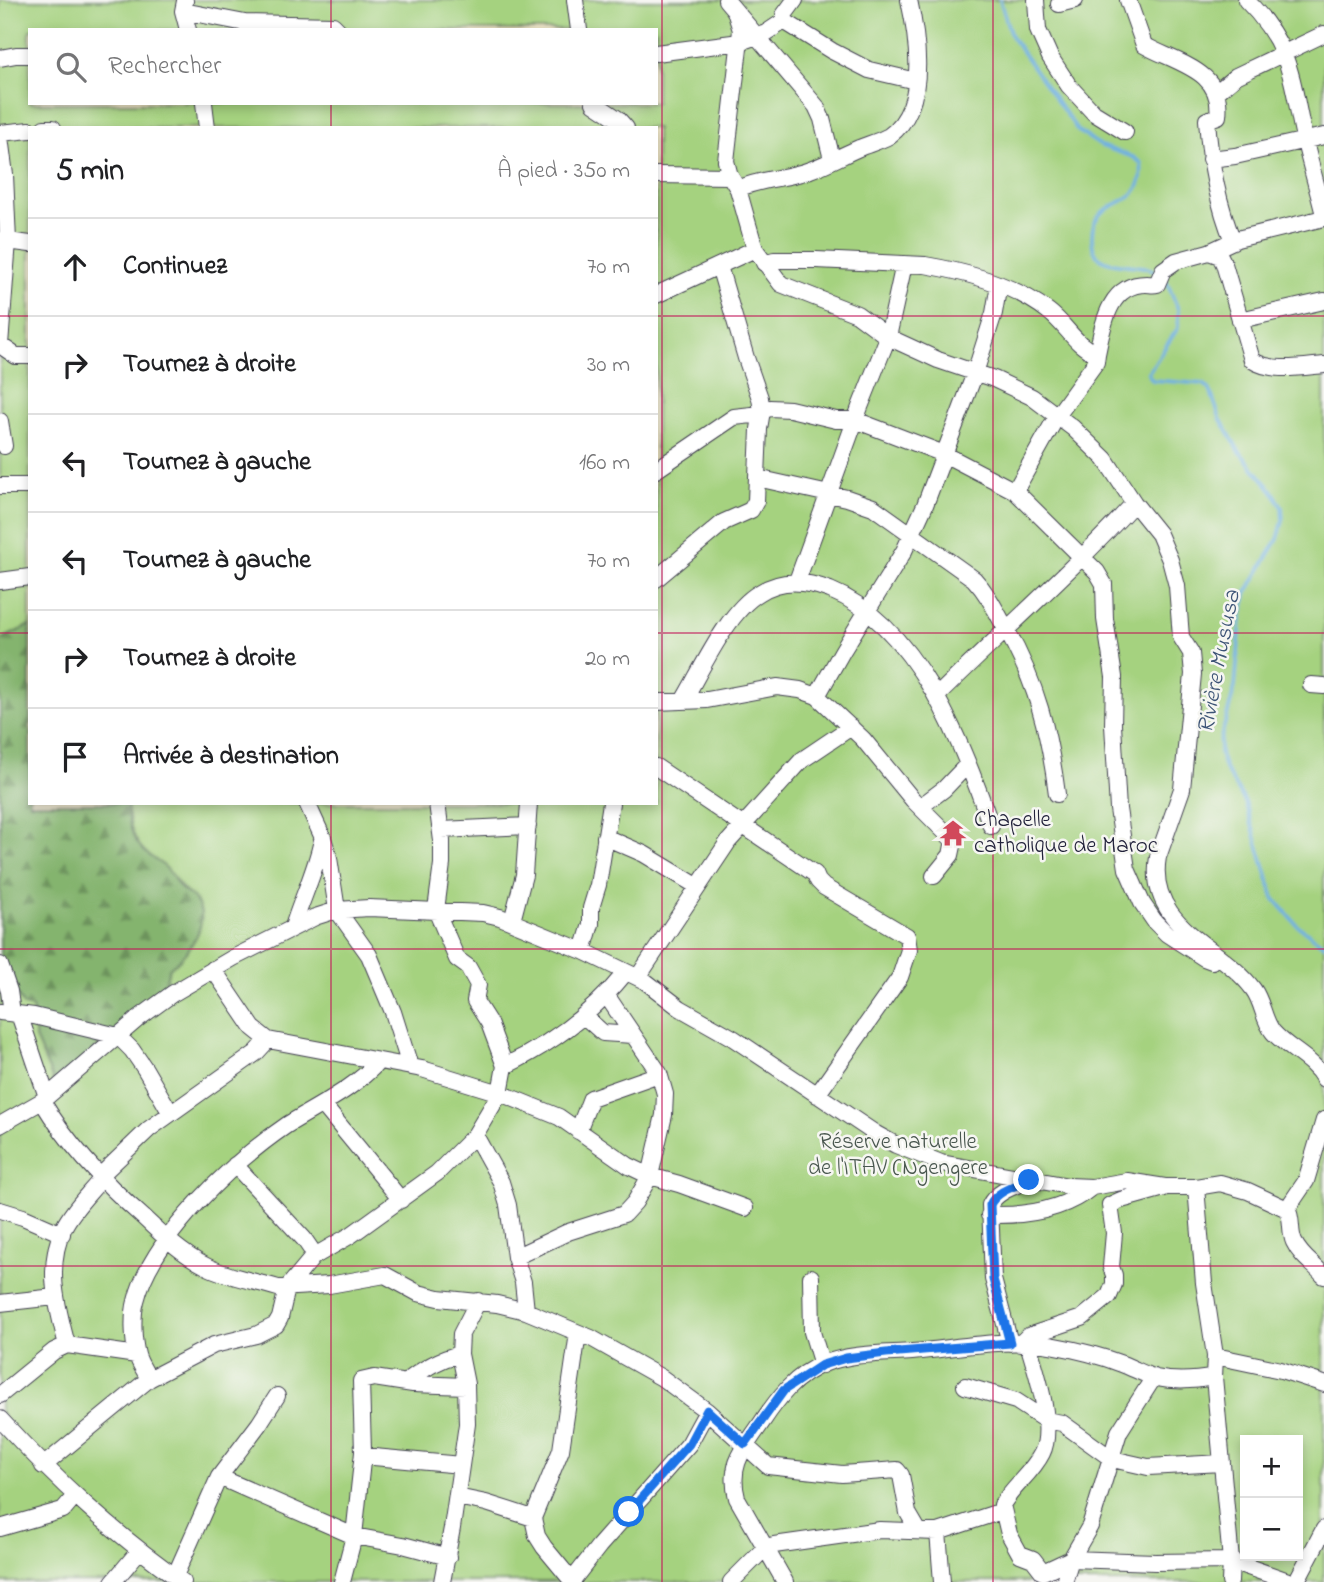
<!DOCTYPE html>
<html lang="fr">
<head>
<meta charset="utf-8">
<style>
	body { margin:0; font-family:"Indie Flower",sans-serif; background:#f6f6f6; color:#202124 }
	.controls { position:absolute; right:21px; bottom:21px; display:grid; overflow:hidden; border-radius:0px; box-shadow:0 4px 10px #0003 }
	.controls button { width:63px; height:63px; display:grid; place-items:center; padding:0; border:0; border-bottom:2px solid #e0e0e0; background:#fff; color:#202124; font:35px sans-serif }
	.stop { position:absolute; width:21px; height:21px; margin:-16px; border:5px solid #1a73e8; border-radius:50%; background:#fff }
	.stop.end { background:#1a73e8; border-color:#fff; box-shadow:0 2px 7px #0008 }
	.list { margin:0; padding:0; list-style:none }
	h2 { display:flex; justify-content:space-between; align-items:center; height:91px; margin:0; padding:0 28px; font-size:30px }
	h2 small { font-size:23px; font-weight:400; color:#757577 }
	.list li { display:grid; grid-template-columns:46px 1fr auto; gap:21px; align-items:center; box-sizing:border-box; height:98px; padding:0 28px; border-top:2px solid #e0e0e0 }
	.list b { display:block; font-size:26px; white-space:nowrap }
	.list em { font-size:23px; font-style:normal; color:#757577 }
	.icon { flex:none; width:38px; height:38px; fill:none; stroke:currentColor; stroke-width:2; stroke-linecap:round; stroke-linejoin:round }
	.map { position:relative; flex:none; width:1324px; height:1582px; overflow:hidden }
	.search { position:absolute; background:#fff; box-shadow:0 4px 10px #0003; left:28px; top:28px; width:630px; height:77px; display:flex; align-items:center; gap:18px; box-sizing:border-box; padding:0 24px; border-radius:0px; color:#757577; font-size:26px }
	.panel { position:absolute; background:#fff; box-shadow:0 4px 10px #0003; left:28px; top:126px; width:630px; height:679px; border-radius:0px }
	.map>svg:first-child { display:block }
	.green { fill:#a5d27f; stroke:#647a5d; stroke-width:2; fill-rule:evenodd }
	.forest { fill:url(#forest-firs); stroke:#536b54; stroke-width:2 }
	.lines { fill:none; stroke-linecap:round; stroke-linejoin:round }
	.stream { stroke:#6fb0e3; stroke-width:3.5 }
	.minor-casing { stroke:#403e4f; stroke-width:18 }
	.minor { stroke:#fff; stroke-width:16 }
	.route { stroke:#1a73e8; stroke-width:9 }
	.grid { fill:none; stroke:#c2185b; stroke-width:2; stroke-opacity:0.55 }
	.labels { text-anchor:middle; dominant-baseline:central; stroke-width:5; stroke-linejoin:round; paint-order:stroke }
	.poi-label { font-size:23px; fill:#22223b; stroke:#f6f6f2; text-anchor:start }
	.park-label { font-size:23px; fill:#49574f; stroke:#f6f6f2 }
	.water-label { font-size:24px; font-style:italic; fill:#3d5476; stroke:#f6f6f2 }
</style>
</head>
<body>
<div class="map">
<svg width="1324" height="1582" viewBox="0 0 1324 1582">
	<defs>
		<pattern id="forest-firs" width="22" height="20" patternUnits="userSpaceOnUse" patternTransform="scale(1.75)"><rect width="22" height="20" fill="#84b46e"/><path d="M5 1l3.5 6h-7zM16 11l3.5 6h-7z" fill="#6c925c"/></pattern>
	</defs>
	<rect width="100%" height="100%" fill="#f6f6f2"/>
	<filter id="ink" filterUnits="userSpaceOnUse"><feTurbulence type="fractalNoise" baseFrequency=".0143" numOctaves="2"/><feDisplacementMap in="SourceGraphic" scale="14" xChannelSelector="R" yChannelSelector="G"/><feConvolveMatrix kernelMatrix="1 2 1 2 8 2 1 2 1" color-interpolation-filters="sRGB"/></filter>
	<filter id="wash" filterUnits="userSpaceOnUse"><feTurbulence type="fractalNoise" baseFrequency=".00686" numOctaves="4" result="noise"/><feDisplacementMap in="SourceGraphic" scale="28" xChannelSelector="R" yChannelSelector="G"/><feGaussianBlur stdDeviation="1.57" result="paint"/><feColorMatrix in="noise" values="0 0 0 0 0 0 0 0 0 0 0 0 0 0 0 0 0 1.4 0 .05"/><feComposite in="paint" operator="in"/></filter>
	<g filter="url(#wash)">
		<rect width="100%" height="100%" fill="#e9e0bf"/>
		<path class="green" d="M0,0h1324v1582h-1324v-607h6l26,33 4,17 -1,13 14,28 3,14 41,-29 63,-56 9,-11 4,-16 12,-9 13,-60c-12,-8 -17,-18 -26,-28 -5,-6 -12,-9 -18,-14 -17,-14 -21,-33 -23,-54h529v-675h-626v497l-30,15zM30,30h626v73h-626zM1245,1440h53v116h-53z"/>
		<path class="forest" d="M30,625v178h97c1,15 3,30 12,42 7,10 16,14 25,21 7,6 11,15 16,22 4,5 10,6 13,10 22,23 -5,56 -24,70l-4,16 -9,11 -101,89 -20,-46 1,-13 -4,-17 -8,-2c-11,-16 -7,-18 -24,-31v-335z"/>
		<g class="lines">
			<path class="stream" d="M1000,0l11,36 67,95 23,15 32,11 8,6c7,52 -50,29 -49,75 0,38 45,19 65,35
				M1166,280l12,29v19l-30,45 4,7 52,4 6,6 10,28 19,33 34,40 9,16 1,14 -5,18 -32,55 -5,25 -6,68 -15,54v13l5,15 20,33 29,96 24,28 26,19"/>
		</g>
	</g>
	<g filter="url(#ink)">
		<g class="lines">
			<g class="minor-casing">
				<path id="minor" d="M575,0l4,30
					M726,0l90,106 6,13 10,40
					M1036,0l2,30 12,27 19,29 25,27 31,19
					M1128,0l16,45c31,18 80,25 74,71l-11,4c3,42 10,82 26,121
					M1246,0c47,47 45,81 59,142 6,24 13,49 19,73
					M185,1l-2,10 5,19
					M1059,4l16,-4
					M183,11l62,12 88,2 5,5
					M735,11l6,19 -15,131 4,15 8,13 17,60 26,35 76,30 31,23 50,23 56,19 38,18 41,31 32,31 29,44 25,31 11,26 7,26 4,51 10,16 2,21 -11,115 -24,68c-12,69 62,88 95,132 10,13 10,31 20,43 16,18 39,26 51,47
					M784,21l48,30 37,19 47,11
					M656,53l84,-11 26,-9 18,-12v-6l11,-15
					M0,58l16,-3h14
					M1217,92l19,-16 88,-42
					M204,103l3,25
					M594,103l24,16 8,9
					M44,128h9
					M0,133l30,-3
					M0,137l5,38 3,66 -8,104 16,11h14
					M1210,159l25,-3 89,-20
					M656,175l74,1
					M738,189c23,-11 49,-10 72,-19 17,-6 33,-15 49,-22 10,-4 21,-7 30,-12 39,-28 29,-96 20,-136
					M0,240l30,4
					M1209,252l11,4 4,8 28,96c19,13 50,7 72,5
					M764,263l10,-3h42l109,5c41,7 89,19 123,46 19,14 26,34 49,43l-1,8 -39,54 -42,75
					M656,295l99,-46
					M1240,320l84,-19
					M1097,354c6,-28 11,-70 49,-70 4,0 7,1 11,0l6,-14 13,-9 33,-9 28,-13 87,-21
					M762,411l8,-3 20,1 46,11h19l89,34 71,37 82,81 7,12 1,35 9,58 -1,48 5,84 9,60 15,34 13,19 12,12 37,24 8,3
					M0,421l4,25
					M656,470l78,-53 27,-3
					M757,478l90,20 26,9 101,72c14,15 22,32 32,50 31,55 43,103 51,165
					M0,486h30
					M656,579l68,-57 27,-12 5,-9 3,-72 3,-18 -2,-13 -14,-40 -27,-92
					M0,581l30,-4
					M797,581l63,-174 28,-70 16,-73
					M1311,685l13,1
					M817,696l26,-46 61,-99 21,-46 50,-132 19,-60 5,-29
					M936,697c66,-65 136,-126 198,-194
					M683,701c19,-32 45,-90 76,-108 23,-15 47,-12 71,-3 87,35 133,154 161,236
					M656,702l51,-2 70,-13 23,3 17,6 46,43 50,61 41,41 -3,14 -17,21
					M656,767l159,107 3,7 6,6 83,49 2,14 -9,27 -83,118
					M307,803l16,35 6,20 8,52 32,45 24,57 17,54
					M920,807l24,-18 24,-25
					M441,830l87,-4
					M605,837l39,17 53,32
					M512,921l12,-46 5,-72
					M293,927c9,-29 23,-57 29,-87
					M583,951l8,-27v-16l7,-23 13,-82
					M0,965l9,26 3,22
					M213,969l40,59 15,12 154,29 78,24 59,24 70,49 21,10 29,8 66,24
					M638,977l90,-135 74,-82 49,-33
					M0,1012l34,4 84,20 14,14 13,19 25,43
					M19,1014l28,83
					M584,1016l19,17 30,2
					M505,1066c48,-23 88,-53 121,-94
					M42,1101c27,45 61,81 101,116 19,18 39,37 63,49 21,11 49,15 72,22l51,-3 56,-10 33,18 21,5 58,6 29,7 65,27 71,40 45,33 61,55 74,8 55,-4 4,5 7,38 10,17
					M323,1105l78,95
					M0,1125l42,-24 97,-83 33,-24 61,-36 82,-41 22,-7 32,-2 114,5 17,4 83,34 62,30 35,27 53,30 143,96 20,11 45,18 128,23 23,1 35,-6 38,6h31l24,-4 28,8 39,18c6,9 2,22 7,33 7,15 20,22 30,34
					M578,1131l13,-33 68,-24
					M475,1135l26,47 7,23 7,52 8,25 3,29
					M235,1165l69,74 11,16
					M99,1177l50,-48 107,-76 12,-13
					M1196,1187l8,96 11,73 -1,21 17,184 -1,21
					M1287,1209l19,-28 18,-61
					M0,1210l23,7 39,17
					M989,1215c36,1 74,-4 103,-28
					M515,1257l53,-25 56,-18 11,-12 15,-26 14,-61 1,-21 -6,-21 -52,-77
					M811,1277l1,55 10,33
					M0,1303l55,-6
					M1010,1343l-17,-64 -3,-74c6,-14 26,-19 39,-25
					M1020,1344l8,-8 54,-18 27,-22 5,-12v-9l-3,-8 3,-34 -4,-28 11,-5 43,-12
					M1028,1344c8,26 27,84 14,109 -10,20 -29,33 -40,52l7,29 11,20 13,5 10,13 28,-13 84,3 76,-1 60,21
					M67,1345c-10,-39 -22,-79 -3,-118 9,-18 25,-33 37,-48
					M1215,1356l66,14 43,14
					M149,1379c-4,-8 -10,-16 -12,-24 -4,-15 -5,-39 -1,-54 15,-63 98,-140 151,-176 32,-20 67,-36 92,-64
					M405,1383c17,-14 34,-24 55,-29
					M965,1386l51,15 29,19 17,3 50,36 36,8 74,-4
					M0,1395l54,-44 13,-6 70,10
					M0,1419c58,63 113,114 183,163
					M363,1456l98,9
					M43,1466l106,-87 65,-34 42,-10 20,-10 4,-7 7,-30 26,-31 38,-22 86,-62 38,-38 25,-42 5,-27 -16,-43 -14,-22 3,-16 -10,-18 -11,-8 -21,-49 6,-46v-23l-5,-38
					M219,1477l135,59 49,9 45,12
					M457,1497l29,6 47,15
					M0,1528l63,-18 11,-13
					M938,1532l4,50
					M175,1576l44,-99 40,-53 18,-28
					M113,1582l26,-31
					M342,1582l12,-46 9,-84 -2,-71 13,-3 39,6 53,2
					M442,1582l10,-54 15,-104 -1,-40 -6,-30 1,-20 17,-33
					M571,1582l28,-36 90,-102 18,-33
					M573,1582l-29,-35 -7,-11 -4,-18 28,-68 17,-117
					M731,1582l35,-35 8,-2 106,-15 58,2 64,-21
					M785,1582l-48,-84c-9,-34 7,-49 25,-76 16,-24 33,-47 61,-58 28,-11 60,-10 89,-12 48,-4 96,-15 143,-6 23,4 46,10 67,18 11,4 23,11 34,14 20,4 38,3 58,-1
					M1064,1582l7,-23 19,-33 29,-94 35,-55
					M1296,1582l28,-53"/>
			</g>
			<use href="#minor" class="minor"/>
		</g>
	</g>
	<g class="lines" filter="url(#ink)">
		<path class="route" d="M629,1512l60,-68 18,-34 38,34 39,-54 38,-25 24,-7 40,-5 124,-10 -17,-64 -3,-74c6,-14 26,-19 39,-25"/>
	</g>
	<path class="grid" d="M331,0v30M662,0v1582M993,0v1582M331,103v25M0,316h30M656,316h668M0,633h30M656,633h668M331,803v779M0,949h1324M0,1266h1324"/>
	<defs>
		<g id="temple-bare" transform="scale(2.1)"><path d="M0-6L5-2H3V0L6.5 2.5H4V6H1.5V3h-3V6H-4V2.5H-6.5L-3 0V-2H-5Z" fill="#d1495b" stroke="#f6f6f2" stroke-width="2.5" paint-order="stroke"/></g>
	</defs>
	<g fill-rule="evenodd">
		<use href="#temple-bare" x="953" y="833"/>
	</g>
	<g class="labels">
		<g class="poi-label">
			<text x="974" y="820">Chapelle<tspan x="974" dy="26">catholique de Maroc</tspan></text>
		</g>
		<g class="park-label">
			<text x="898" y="1142">Réserve naturelle<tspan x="898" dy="26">de l'ITAV (Ngengere</tspan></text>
		</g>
		<g class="water-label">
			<text transform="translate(1220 662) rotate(-79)">Rivière Mususa</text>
		</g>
	</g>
</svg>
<div class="controls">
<button>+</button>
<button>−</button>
</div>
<div class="stop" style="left:629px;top:1512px"></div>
<div class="stop end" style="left:1029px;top:1180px"></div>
<div class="search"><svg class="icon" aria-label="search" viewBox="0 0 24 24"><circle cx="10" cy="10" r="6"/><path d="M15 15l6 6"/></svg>Rechercher</div>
<section class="panel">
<h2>5 min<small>À pied · 350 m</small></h2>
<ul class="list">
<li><svg class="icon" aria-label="ahead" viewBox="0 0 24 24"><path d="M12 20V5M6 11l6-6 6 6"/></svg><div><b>Continuez</b></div><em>70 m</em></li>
<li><svg class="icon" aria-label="right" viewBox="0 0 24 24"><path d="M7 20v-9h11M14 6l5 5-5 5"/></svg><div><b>Tournez à droite</b></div><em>30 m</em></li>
<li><svg class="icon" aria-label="left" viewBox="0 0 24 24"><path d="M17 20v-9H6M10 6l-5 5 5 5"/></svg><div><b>Tournez à gauche</b></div><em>160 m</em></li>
<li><svg class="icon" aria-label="left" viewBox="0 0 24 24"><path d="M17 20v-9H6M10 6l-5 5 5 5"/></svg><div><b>Tournez à gauche</b></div><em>70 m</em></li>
<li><svg class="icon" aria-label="right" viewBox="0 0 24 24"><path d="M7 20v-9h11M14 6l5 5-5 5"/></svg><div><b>Tournez à droite</b></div><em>20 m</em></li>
<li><svg class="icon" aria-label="arrive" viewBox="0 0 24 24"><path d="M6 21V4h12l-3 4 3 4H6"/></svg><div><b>Arrivée à destination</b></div></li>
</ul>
</section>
</div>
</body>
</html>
